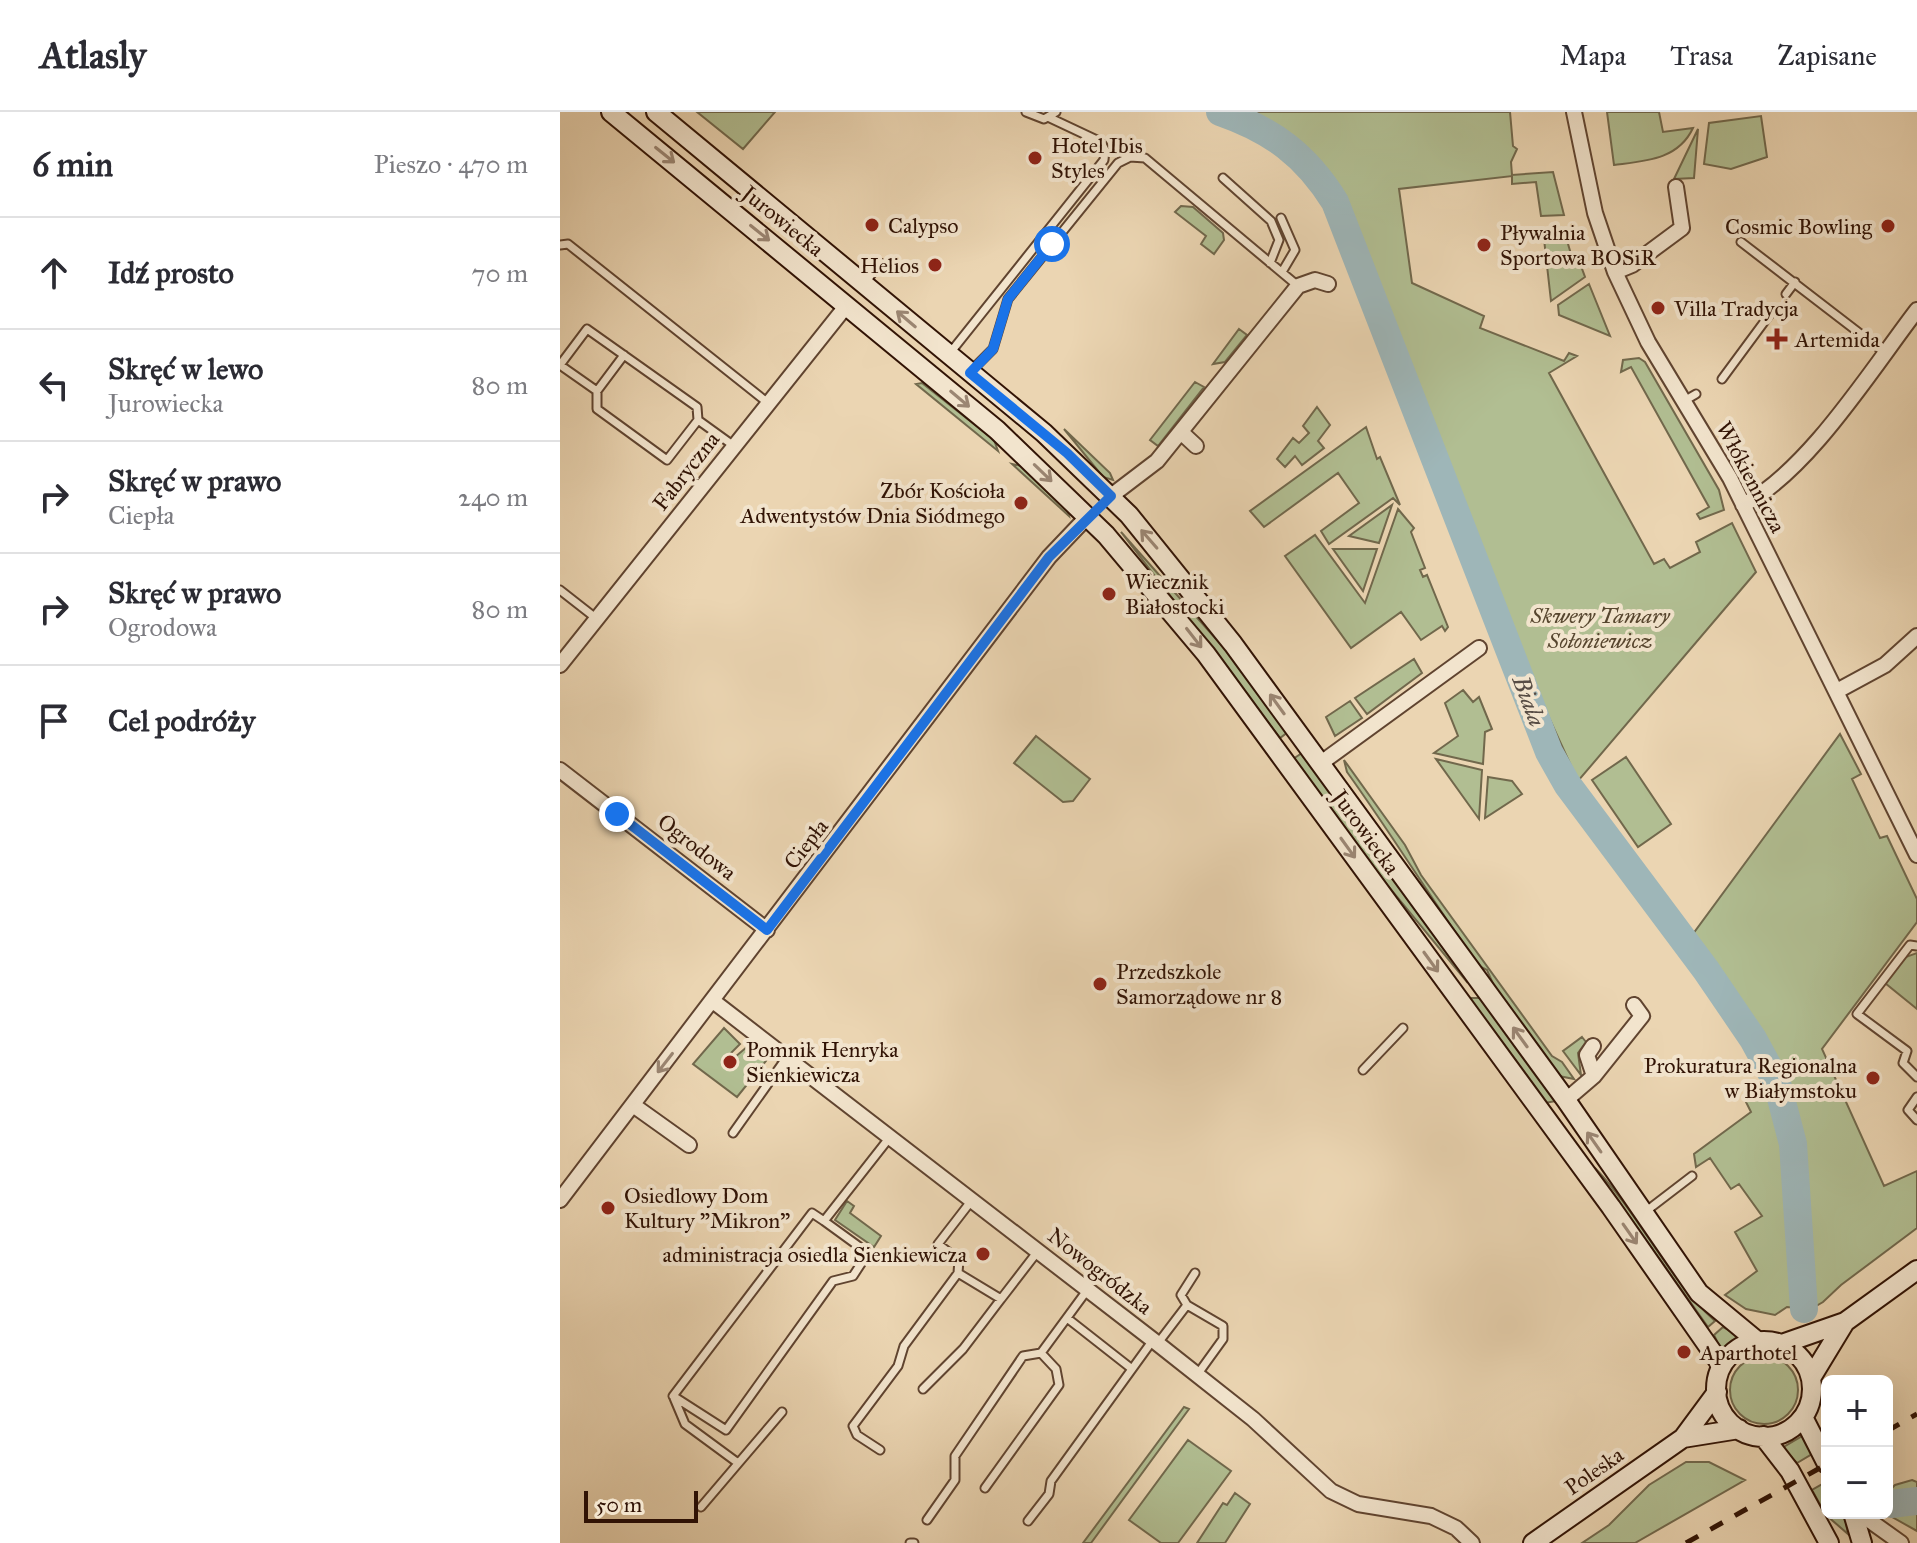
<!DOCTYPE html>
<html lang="pl">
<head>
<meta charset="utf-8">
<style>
	body { margin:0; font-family:"IM FELL Great Primer",serif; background:#f2f2f3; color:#2b2b33 }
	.controls { position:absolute; right:24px; bottom:24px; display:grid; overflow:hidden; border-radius:12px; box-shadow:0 8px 32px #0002 }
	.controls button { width:72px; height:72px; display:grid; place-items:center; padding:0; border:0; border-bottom:2px solid #e1e1e2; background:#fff; color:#2b2b33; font:40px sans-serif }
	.scale { position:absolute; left:24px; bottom:20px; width:114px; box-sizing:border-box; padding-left:8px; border:4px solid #311305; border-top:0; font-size:22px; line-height:28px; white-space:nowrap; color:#311305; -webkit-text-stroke:6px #f2e4cd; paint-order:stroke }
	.stop { position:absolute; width:24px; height:24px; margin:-18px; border:6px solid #1a73e8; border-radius:50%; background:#fff }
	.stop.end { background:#1a73e8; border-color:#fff; box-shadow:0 2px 8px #0008 }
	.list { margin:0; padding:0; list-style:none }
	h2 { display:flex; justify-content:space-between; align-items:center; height:104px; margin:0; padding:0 32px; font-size:34px }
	h2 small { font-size:26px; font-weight:400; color:#7c7c81 }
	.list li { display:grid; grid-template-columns:52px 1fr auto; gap:24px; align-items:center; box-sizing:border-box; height:112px; padding:0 32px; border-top:2px solid #e1e1e2 }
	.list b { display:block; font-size:30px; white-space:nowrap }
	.list p { margin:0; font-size:26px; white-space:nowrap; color:#7c7c81 }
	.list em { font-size:26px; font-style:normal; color:#7c7c81 }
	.icon { flex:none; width:44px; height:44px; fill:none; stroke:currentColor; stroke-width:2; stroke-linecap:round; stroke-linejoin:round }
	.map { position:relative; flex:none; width:1357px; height:1431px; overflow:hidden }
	header { display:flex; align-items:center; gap:48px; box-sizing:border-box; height:112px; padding:0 40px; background:#fff; border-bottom:2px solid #e1e1e2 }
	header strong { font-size:38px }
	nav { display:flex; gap:44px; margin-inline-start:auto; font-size:28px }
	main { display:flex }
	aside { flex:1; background:#fff }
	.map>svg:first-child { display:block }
	.green { fill:#b1be92; stroke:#71684c; stroke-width:2 }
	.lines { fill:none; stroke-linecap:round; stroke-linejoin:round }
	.river { stroke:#9eb6b8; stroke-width:28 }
	.lane-casing { stroke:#604430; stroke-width:11 }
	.street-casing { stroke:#604430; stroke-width:18 }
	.secondary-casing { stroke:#311305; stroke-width:22 }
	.lane { stroke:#f2e4cd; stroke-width:7 }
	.street { stroke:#f2e4cd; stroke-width:14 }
	.secondary { stroke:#f2e4cd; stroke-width:18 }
	.rail { stroke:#311305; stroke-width:5; stroke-dasharray:14 14; stroke-linecap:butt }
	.oneway { stroke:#9b8673 }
	.route { stroke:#1a73e8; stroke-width:10 }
	.poi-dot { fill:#8f2418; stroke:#f2e4cd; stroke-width:3 }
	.labels { text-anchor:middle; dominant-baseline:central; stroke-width:8; stroke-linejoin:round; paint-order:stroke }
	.poi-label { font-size:22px; fill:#311305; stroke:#f2e4cd; text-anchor:start }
	.street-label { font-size:22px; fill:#311305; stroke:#f2e4cd }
	.park-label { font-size:22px; font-style:italic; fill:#57462f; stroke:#f2e4cd }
	.water-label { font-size:24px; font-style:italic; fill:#574c44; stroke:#f2e4cd }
</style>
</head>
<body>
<header>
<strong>Atlasly</strong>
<nav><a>Mapa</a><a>Trasa</a><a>Zapisane</a></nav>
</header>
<main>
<aside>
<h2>6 min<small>Pieszo · 470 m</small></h2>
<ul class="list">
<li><svg class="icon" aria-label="ahead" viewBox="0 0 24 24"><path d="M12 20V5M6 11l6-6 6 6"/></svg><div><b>Idź prosto</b></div><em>70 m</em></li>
<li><svg class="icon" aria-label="left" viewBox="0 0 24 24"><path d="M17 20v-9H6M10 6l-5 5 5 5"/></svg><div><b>Skręć w lewo</b><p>Jurowiecka</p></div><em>80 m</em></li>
<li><svg class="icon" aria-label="right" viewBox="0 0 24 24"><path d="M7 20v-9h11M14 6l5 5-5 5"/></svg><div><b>Skręć w prawo</b><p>Ciepła</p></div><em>240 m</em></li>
<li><svg class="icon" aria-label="right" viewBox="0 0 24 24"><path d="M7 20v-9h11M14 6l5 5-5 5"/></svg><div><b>Skręć w prawo</b><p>Ogrodowa</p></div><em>80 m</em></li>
<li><svg class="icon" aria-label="arrive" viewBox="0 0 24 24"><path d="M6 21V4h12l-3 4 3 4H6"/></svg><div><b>Cel podróży</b></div></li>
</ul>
</aside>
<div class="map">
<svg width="1357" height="1431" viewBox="0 0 1357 1431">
	<rect width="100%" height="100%" fill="#ebd5b2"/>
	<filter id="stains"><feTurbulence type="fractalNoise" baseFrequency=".0025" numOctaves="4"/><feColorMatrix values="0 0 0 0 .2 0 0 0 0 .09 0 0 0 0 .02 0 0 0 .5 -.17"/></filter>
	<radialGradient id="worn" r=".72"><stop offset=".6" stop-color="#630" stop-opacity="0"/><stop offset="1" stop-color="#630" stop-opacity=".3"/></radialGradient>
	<path class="green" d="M137,0h78l-32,37z
		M661,0h289l3,34 4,3 -6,13 1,13 41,-3 11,43 -23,1 -5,-34 -24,2v-8l-113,13 13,94 72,33 -4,12 84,33 5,-8 8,3 -28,17 105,191 10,-5 6,9 30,-16 -4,-10 36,-19 24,49 -178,209 -112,-245 -131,-334c-30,-49 -60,-71 -114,-90z
		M1047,0h52l4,20 30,-4c-15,32 -48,33 -79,37z
		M1201,4l6,41 -36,12 -27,-5 5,-41z
		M1138,17l-4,49 -20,1z
		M621,94l12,1 30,26 1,7 -10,14 -13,-10 5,-8 -31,-24z
		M1006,125l7,24 5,-3 7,19 -34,24 -7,-62z
		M1029,172l21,52 -51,-21 -1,-10z
		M679,217l8,6 -22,27 -12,2z
		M1079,246l6,4 74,128 5,20 -24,9 -3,-5 12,-7 -78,-140 -10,5 2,-12z
		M635,270l9,5 -46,59 -8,-6z
		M362,271l72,57 4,11 -82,-67z
		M757,295l13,18 -12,16 6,7 -22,17 -7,-9 -10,11 -8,-8 16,-21 6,5 10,-10 -6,-7z
		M806,315l11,32 3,-2 20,48 -7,-7 -64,46 -8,-13 38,-28 -21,-30 -74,54 -14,-16z
		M504,317l46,44 3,7 -10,-3z
		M452,352l10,2 45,42 2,8z
		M832,393l-13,38 -30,-7z
		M838,397l16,19 -3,4 14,36 -5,2 3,7 4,-2 21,52 -3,4 -3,-5 -21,14 -20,-28 -50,36 -66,-92 30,-21 50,68z
		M561,420l111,125 56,75 -8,6z
		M773,437h44l-14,42z
		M854,547l8,14 -55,41 -12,-16z
		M903,578l10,12 6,-5 13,32 -7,3 -2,32 -49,-11 24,-17 -13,-33z
		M790,589l12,17 -27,18 -9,-19z
		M1280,622l21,40 -9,5 28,59 7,-2 30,63v23l-95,127 62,137 33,-15v57l-76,57 -18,17 -12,7 -24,-2 -12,8 -29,-6 -21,-14 32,-24 -22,-39 27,-16 -23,-32 -8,5 -21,-31 -14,9 -2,-13 57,-42 -7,-14 32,-15c-25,-51 -63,-95 -83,-149z
		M476,624l54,43 -17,22 -10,1 -49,-39z
		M742,641l166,228 -1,1 -79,-96 -95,-127z
		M1066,645l45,67 -33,23 -46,-67z
		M876,647l46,11 -3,49z
		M784,648l61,85 16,30 131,181 10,6 12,17 -15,-3 -65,-90 -7,-16 -8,-4c-46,-64 -86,-130 -132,-194z
		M928,665l24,4 10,13 -37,24z
		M1357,841v56l-32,-26 18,-25z
		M909,886h13l74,103 -11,2z
		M164,916l16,16 -16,16 9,6 5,-6 -3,-3 13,-11 18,15 -29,36 -44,-33z
		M1022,925l4,5 -8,11 3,22 -18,-24z
		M1035,1056c45,47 71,109 120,153l-7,6z
		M287,1089l7,5 -4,7 31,23 -7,11 -39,-27z
		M1163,1215l20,10 -21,15 -8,-17z
		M1170 1278a34 34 0 1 1 68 0a34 34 0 1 1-68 0Z
		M624,1295l5,2 -98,134h-8z
		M1244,1323l8,19 -15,9 -15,-15z
		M628,1328l43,31 -53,72h-17l-32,-23z
		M1126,1350h23l36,18 -110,63h-53l27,-18 40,-40z
		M1352,1368l5,2v49l-32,-18 2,-20 8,-8z
		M1266,1370l1,31h17l4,21 -22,-19 -14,-25z
		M675,1381l15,11 -25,39h-28l26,-40 4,2z"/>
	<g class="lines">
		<path class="river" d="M660,0c52,18 86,43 115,90l214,550 18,32 139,186 47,69 24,44 16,61 11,165
			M1331,1392l26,-3"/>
		<g class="lane-casing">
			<path id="lane" d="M466,0l18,7 12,-7
				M663,66l48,43 8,19 -9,23
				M721,106l14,32 -13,22
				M1181,130l143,110
				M0,133l8,-1 200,159
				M305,171l15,-20
				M1226,182l9,-12
				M390,241l154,-193 1,-10 -4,-8 -51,-24
				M64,243l-27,36 -37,-26 27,-36 110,78 1,13 36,26
				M411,259l22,-22 15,-50 110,-136 12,-6 15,1 153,128
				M1162,267l48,-65
				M37,279v18l70,51 31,-40
				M1124,289l12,-7
				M0,478l37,29
				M1357,834l-7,-1 -53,69 50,37 -4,12 14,14
				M803,958l40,-42
				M1357,985l-9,13 9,10
				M173,1021l54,-76
				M412,1088l-34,44 21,16 -1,13 43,26 37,-48
				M1085,1100l47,-36
				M264,1109l-12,-8 -139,183 53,34 107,-149 20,-5 15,-23 -44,-32 66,-84
				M627,1193l-6,-10 14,-22
				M507,1206l65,51
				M598,1231l29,-38 36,21v13l-26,36
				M363,1277l40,-40 38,-50
				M114,1286l11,26 53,39
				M320,1338l-23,-15 -4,-9 45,-60 6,-20 54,-73
				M425,1376l74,-103 -3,-16 -15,-16
				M141,1395l81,-95
				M367,1408l28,-40v-24l68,-100 18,-3 47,-64
				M468,1409l21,-27 2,-13 102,-141
				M350,1431h4"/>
		</g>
		<g class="street-casing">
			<path id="street" d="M1014,0l21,101 20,59 33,70 82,136 187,377
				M1055,160l17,-7 50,-37 -6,-41
				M622,321l14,13
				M551,384l46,-35 141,-175 17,-6 13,4
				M1183,393c66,-35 128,-135 174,-195
				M0,553l287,-360
				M1277,579l48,-26 32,-29
				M761,651l158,-115
				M0,658l207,160
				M153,889l440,339 100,79 78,72 27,13 73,12 25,12 16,15
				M1033,934l-6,9 7,21
				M1006,988l28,-24 48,-60 -8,-11
				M73,993l56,40
				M0,1088l489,-643 39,-41
				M1295,1405l11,1 35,25"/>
		</g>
		<g class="secondary-casing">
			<path id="secondary" d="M51,0l386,318 109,105 100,119 405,553 111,159
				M96,0l388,321 85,82 104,129 333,456 133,193 58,48
				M1156 1277a48 48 0 1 1 96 0a48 48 0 1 1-96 0Z
				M1222,1232l63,-22 72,-52
				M1251,1266l34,-56
				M1243,1305l24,47
				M1203,1324l27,35 39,72
				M1123,1326l56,-9
				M1293,1401l9,30
				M973,1431l150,-105 34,-46"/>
		</g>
		<use href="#lane" class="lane"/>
		<use href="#street" class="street"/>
		<use href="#secondary" class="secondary"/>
		<path class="rail" d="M1327,1319l30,-17
			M1126,1431l141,-79"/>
	</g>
	<defs><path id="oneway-shaft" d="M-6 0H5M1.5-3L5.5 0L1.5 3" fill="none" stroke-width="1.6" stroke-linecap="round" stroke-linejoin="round" transform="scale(2)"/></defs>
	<g class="oneway">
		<use href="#oneway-shaft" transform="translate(105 43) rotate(39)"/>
		<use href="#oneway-shaft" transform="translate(200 121) rotate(39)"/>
		<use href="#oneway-shaft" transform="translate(346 207) rotate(-140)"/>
		<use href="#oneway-shaft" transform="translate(400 287) rotate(40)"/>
		<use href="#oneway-shaft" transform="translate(483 361) rotate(44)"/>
		<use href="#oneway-shaft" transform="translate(589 427) rotate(-131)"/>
		<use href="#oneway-shaft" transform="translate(634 526) rotate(52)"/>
		<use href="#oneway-shaft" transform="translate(717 592) rotate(-126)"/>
		<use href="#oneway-shaft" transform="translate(788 736) rotate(54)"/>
		<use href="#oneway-shaft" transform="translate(871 850) rotate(54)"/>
		<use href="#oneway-shaft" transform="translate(960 925) rotate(-126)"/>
		<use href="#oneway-shaft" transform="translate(105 951) rotate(128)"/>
		<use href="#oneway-shaft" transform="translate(1034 1030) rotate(-125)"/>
		<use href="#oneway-shaft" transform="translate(1070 1122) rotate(55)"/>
	</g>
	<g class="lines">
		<path class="route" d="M57,702l150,116 282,-373 62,-61 -44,-43 -97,-80 23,-24 15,-50 44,-55"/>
	</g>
	<g class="poi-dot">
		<circle cx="475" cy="46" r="8"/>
		<circle cx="312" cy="113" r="8"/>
		<circle cx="1328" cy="114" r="8"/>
		<circle cx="924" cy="133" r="8"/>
		<circle cx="375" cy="153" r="8"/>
		<circle cx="1098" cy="196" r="8"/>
		<path d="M1213 215h8v8h8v8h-8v8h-8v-8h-8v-8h8z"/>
		<circle cx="461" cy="391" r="8"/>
		<circle cx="549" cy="482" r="8"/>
		<circle cx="540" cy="872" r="8"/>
		<circle cx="170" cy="950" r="8"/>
		<circle cx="1313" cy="966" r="8"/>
		<circle cx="48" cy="1096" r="8"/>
		<circle cx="423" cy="1142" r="8"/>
		<circle cx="1124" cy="1240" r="8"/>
	</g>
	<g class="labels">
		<g class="poi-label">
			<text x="491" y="33">Hotel Ibis<tspan x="491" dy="25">Styles</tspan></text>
			<text x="328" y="113">Calypso</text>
			<text x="1312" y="114" text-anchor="end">Cosmic Bowling</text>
			<text x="940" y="120">Pływalnia<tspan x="940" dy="25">Sportowa BOSiR</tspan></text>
			<text x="359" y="153" text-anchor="end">Helios</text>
			<text x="1114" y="196">Villa Tradycja</text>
			<text x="1235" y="227">Artemida</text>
			<text x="445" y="378" text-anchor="end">Zbór Kościoła<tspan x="445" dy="25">Adwentystów Dnia Siódmego</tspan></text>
			<text x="565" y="469">Wiecznik<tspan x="565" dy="25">Białostocki</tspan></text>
			<text x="556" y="859">Przedszkole<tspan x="556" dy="25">Samorządowe nr 8</tspan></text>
			<text x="186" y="937">Pomnik Henryka<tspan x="186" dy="25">Sienkiewicza</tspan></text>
			<text x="1297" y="953" text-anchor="end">Prokuratura Regionalna<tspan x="1297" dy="25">w Białymstoku</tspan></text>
			<text x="64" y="1083">Osiedlowy Dom<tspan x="64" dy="25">Kultury "Mikron"</tspan></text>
			<text x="407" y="1142" text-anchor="end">administracja osiedla Sienkiewicza</text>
			<text x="1140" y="1240">Aparthotel</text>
		</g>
		<g class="street-label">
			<text transform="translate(223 109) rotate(39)">Jurowiecka</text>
			<text transform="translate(126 359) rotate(-52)">Fabryczna</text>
			<text transform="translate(1191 365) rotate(62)">Włókiennicza</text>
			<text transform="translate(806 720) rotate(54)">Jurowiecka</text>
			<text transform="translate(246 732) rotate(-52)">Ciepła</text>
			<text transform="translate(137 735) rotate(38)">Ogrodowa</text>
			<text transform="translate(540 1159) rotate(38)">Nowogródzka</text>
			<text transform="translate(1034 1359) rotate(-35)">Poleska</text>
		</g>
		<g class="park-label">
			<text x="1040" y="503">Skwery Tamary<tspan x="1040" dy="25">Sołoniewicz</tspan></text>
		</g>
		<g class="water-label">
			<text transform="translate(969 589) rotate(69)">Biala</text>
		</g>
	</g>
	<rect width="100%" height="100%" filter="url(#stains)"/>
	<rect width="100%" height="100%" fill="url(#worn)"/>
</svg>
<div class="controls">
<button>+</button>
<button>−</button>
</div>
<div class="scale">50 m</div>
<div class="stop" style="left:492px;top:132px"></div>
<div class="stop end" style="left:57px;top:702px"></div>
</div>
</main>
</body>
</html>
